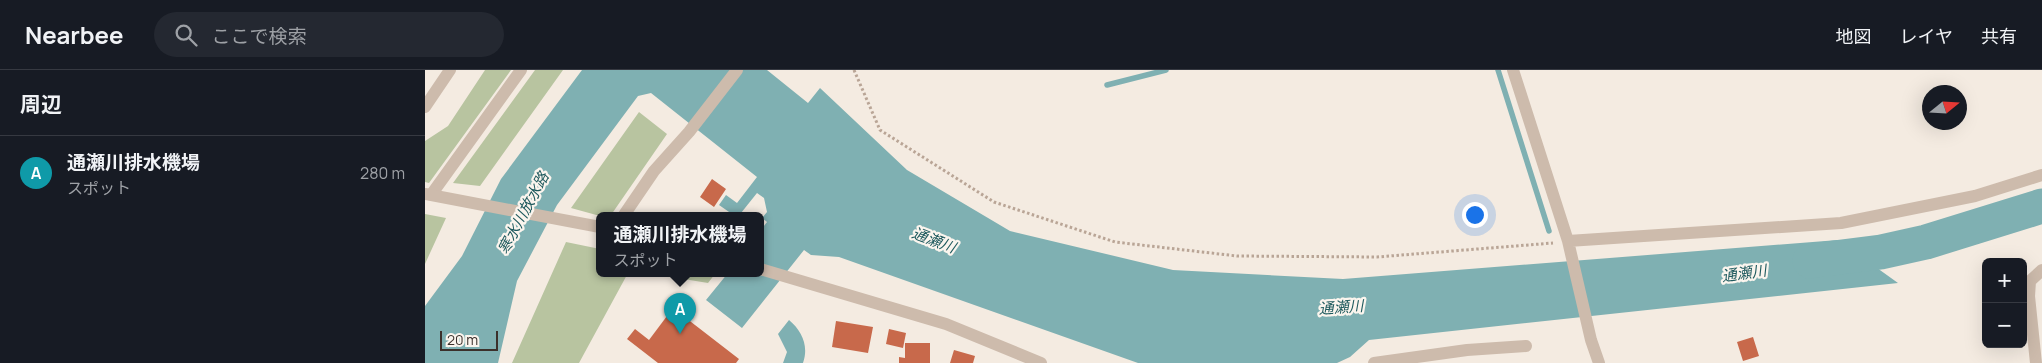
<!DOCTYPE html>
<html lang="ja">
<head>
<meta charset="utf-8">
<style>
	body { margin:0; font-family:Manrope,"Noto Sans JP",sans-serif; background:#242831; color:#f1f3f6 }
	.controls { position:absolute; right:15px; bottom:15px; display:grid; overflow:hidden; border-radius:8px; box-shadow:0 5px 20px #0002 }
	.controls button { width:45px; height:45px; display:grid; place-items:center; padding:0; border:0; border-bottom:1px solid #363941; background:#171b24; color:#f1f3f6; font:25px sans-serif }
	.compass { position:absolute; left:1497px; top:15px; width:45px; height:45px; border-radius:50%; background:#171b24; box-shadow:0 5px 20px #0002; rotate:72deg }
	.scale { position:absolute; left:15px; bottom:12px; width:58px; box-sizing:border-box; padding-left:5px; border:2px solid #3b302b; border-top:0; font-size:14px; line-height:18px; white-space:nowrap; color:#3b302b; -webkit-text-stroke:4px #fbf5ee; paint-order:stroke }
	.you { position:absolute; left:1049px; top:144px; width:18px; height:18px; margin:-12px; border:4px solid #fff; border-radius:50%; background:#1a73e8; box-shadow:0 0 0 8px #1a73e833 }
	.badge { display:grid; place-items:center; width:32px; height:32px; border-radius:50%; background:#92aeb2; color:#fff; font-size:16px; font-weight:700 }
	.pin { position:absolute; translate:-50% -41px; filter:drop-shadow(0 1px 2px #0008) }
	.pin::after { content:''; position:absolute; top:26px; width:18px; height:15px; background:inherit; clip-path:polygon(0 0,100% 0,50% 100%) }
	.popup { position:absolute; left:171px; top:142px; width:168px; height:65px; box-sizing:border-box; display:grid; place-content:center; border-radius:8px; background:#171b24; filter:drop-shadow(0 1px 4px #0005); font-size:16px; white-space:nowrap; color:#9ea1a6 }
	.popup b { font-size:19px; color:#f1f3f6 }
	.popup::after { content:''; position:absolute; left:50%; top:100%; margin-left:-10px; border:10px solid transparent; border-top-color:#171b24 }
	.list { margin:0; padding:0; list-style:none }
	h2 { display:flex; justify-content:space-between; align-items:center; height:65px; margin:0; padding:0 20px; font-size:21px }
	h2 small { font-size:16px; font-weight:400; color:#9ea1a6 }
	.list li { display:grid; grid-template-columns:32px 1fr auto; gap:15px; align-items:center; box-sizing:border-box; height:75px; padding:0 20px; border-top:1px solid #363941 }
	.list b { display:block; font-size:19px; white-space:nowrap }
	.list p { margin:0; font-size:16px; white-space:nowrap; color:#9ea1a6 }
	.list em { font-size:16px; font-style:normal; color:#9ea1a6 }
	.icon { flex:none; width:28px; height:28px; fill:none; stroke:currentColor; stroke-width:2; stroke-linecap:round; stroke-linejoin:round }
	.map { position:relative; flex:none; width:1617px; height:293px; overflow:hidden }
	header { display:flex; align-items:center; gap:30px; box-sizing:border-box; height:70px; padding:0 25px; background:#171b24; border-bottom:1px solid #363941 }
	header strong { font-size:24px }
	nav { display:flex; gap:28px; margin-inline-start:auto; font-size:18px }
	.search { width:350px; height:45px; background:#242831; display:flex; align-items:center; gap:12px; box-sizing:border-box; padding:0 18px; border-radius:28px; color:#9ea1a6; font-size:19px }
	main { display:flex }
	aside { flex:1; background:#171b24 }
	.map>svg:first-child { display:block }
	.green { fill:#b8c4a0 }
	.water { fill:#7fb0b2 }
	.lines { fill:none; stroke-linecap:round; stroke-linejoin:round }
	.stream { stroke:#7fb0b2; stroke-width:5.5 }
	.river { stroke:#7fb0b2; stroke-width:35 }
	.building { fill:#c8694b }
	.path { stroke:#b9a596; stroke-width:3; stroke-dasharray:2.5 2.5; stroke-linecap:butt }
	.minor { stroke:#cdbbac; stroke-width:12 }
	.tertiary { stroke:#cdbbac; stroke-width:12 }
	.labels { text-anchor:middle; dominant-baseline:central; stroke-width:4.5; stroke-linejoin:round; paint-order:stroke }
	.water-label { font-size:15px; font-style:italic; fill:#1f5a5e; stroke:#fbf5ee }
</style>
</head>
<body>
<header>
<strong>Nearbee</strong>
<div class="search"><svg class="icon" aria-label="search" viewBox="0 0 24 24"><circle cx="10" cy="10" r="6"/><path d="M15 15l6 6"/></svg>ここで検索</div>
<nav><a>地図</a><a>レイヤ</a><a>共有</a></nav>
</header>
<main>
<aside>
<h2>周辺<small></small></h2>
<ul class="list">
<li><span class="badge" style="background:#0f9aa8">A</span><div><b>通瀬川排水機場</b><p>スポット</p></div><em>280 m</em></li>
</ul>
</aside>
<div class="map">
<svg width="1617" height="293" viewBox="0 0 1617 293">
	<rect width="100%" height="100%" fill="#f4ebe1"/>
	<path class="green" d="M60,0h26l-82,113 -4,-1v-41l23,-15z
		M110,0h28l-83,116 -27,-3z
		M214,42l28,22 -56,81 -11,1 -29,-8z
		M0,144l21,4 -21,46z
		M141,172l34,7v24h28l-49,90h-67z
		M222,203h60l8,1 -7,9z"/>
	<path class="water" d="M157,0h185l41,33 12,-15 87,82 103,61 163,39 170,9 495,-39 60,43 -529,57 -19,17 -13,6h-199l-299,-106 -28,-2 -7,-5 -62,78 -36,-28 22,-27h32v-42l7,-9 -5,-4 5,-6 -3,-14 -7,-5 -16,20 -9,1 -13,-9 7,-10 11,8 20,-26 -106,-84 -13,3 -81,109 -40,76 -19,82h-73v-57l37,-50 39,-77z
		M364,250c13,11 20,26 14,43h-20l4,-11 -9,-18z"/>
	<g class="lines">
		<path class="stream" d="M1073,0l51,161
			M682,15l59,-15"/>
		<path class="river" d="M1385,191l71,-9 45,-10 116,-36"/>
	</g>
	<path class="building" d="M287,109l14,10 -12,18 -14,-10z
		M248,238l66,51 -3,4h-78l-31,-24 8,-10 14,11z
		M411,251l37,6 -5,26 -36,-6z
		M464,259l17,4 -3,15 -17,-4z
		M1328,267l6,19 -16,5 -6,-19z
		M480,273h25v20h-31v-6l6,1z
		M529,280l21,6 -2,7h-23z"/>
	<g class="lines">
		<path class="path" d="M429,0l26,60 114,72 121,40 122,14 140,1 176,-14"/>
		<path class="minor" d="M1088,0l55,171 23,99 8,23
			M0,37l25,-37
			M6,125l90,-125
			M199,145l30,-44 35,-39 48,-62
			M1143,171l273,-18 134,-27 67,-21
			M949,293l93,-13 59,-4
			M1611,293l-7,-67 1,-15 12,-11"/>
		<path class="tertiary" d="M0,124l175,33
			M335,199l186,55 95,39"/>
	</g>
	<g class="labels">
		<g class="water-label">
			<text transform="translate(98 143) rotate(-62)">寒水川放水路</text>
			<text transform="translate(509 170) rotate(21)">通瀬川</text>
			<text transform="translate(1319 203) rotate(-8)">通瀬川</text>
			<text transform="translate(916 237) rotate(-4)">通瀬川</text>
		</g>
	</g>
</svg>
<div class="controls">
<button>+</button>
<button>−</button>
</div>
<svg class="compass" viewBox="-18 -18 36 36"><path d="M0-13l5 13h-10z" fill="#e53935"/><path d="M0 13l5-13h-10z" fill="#9ea1a6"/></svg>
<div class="scale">20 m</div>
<div class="you"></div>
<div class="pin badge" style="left:255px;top:264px;background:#0f9aa8">A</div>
<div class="popup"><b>通瀬川排水機場</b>スポット</div>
</div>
</main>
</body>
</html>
